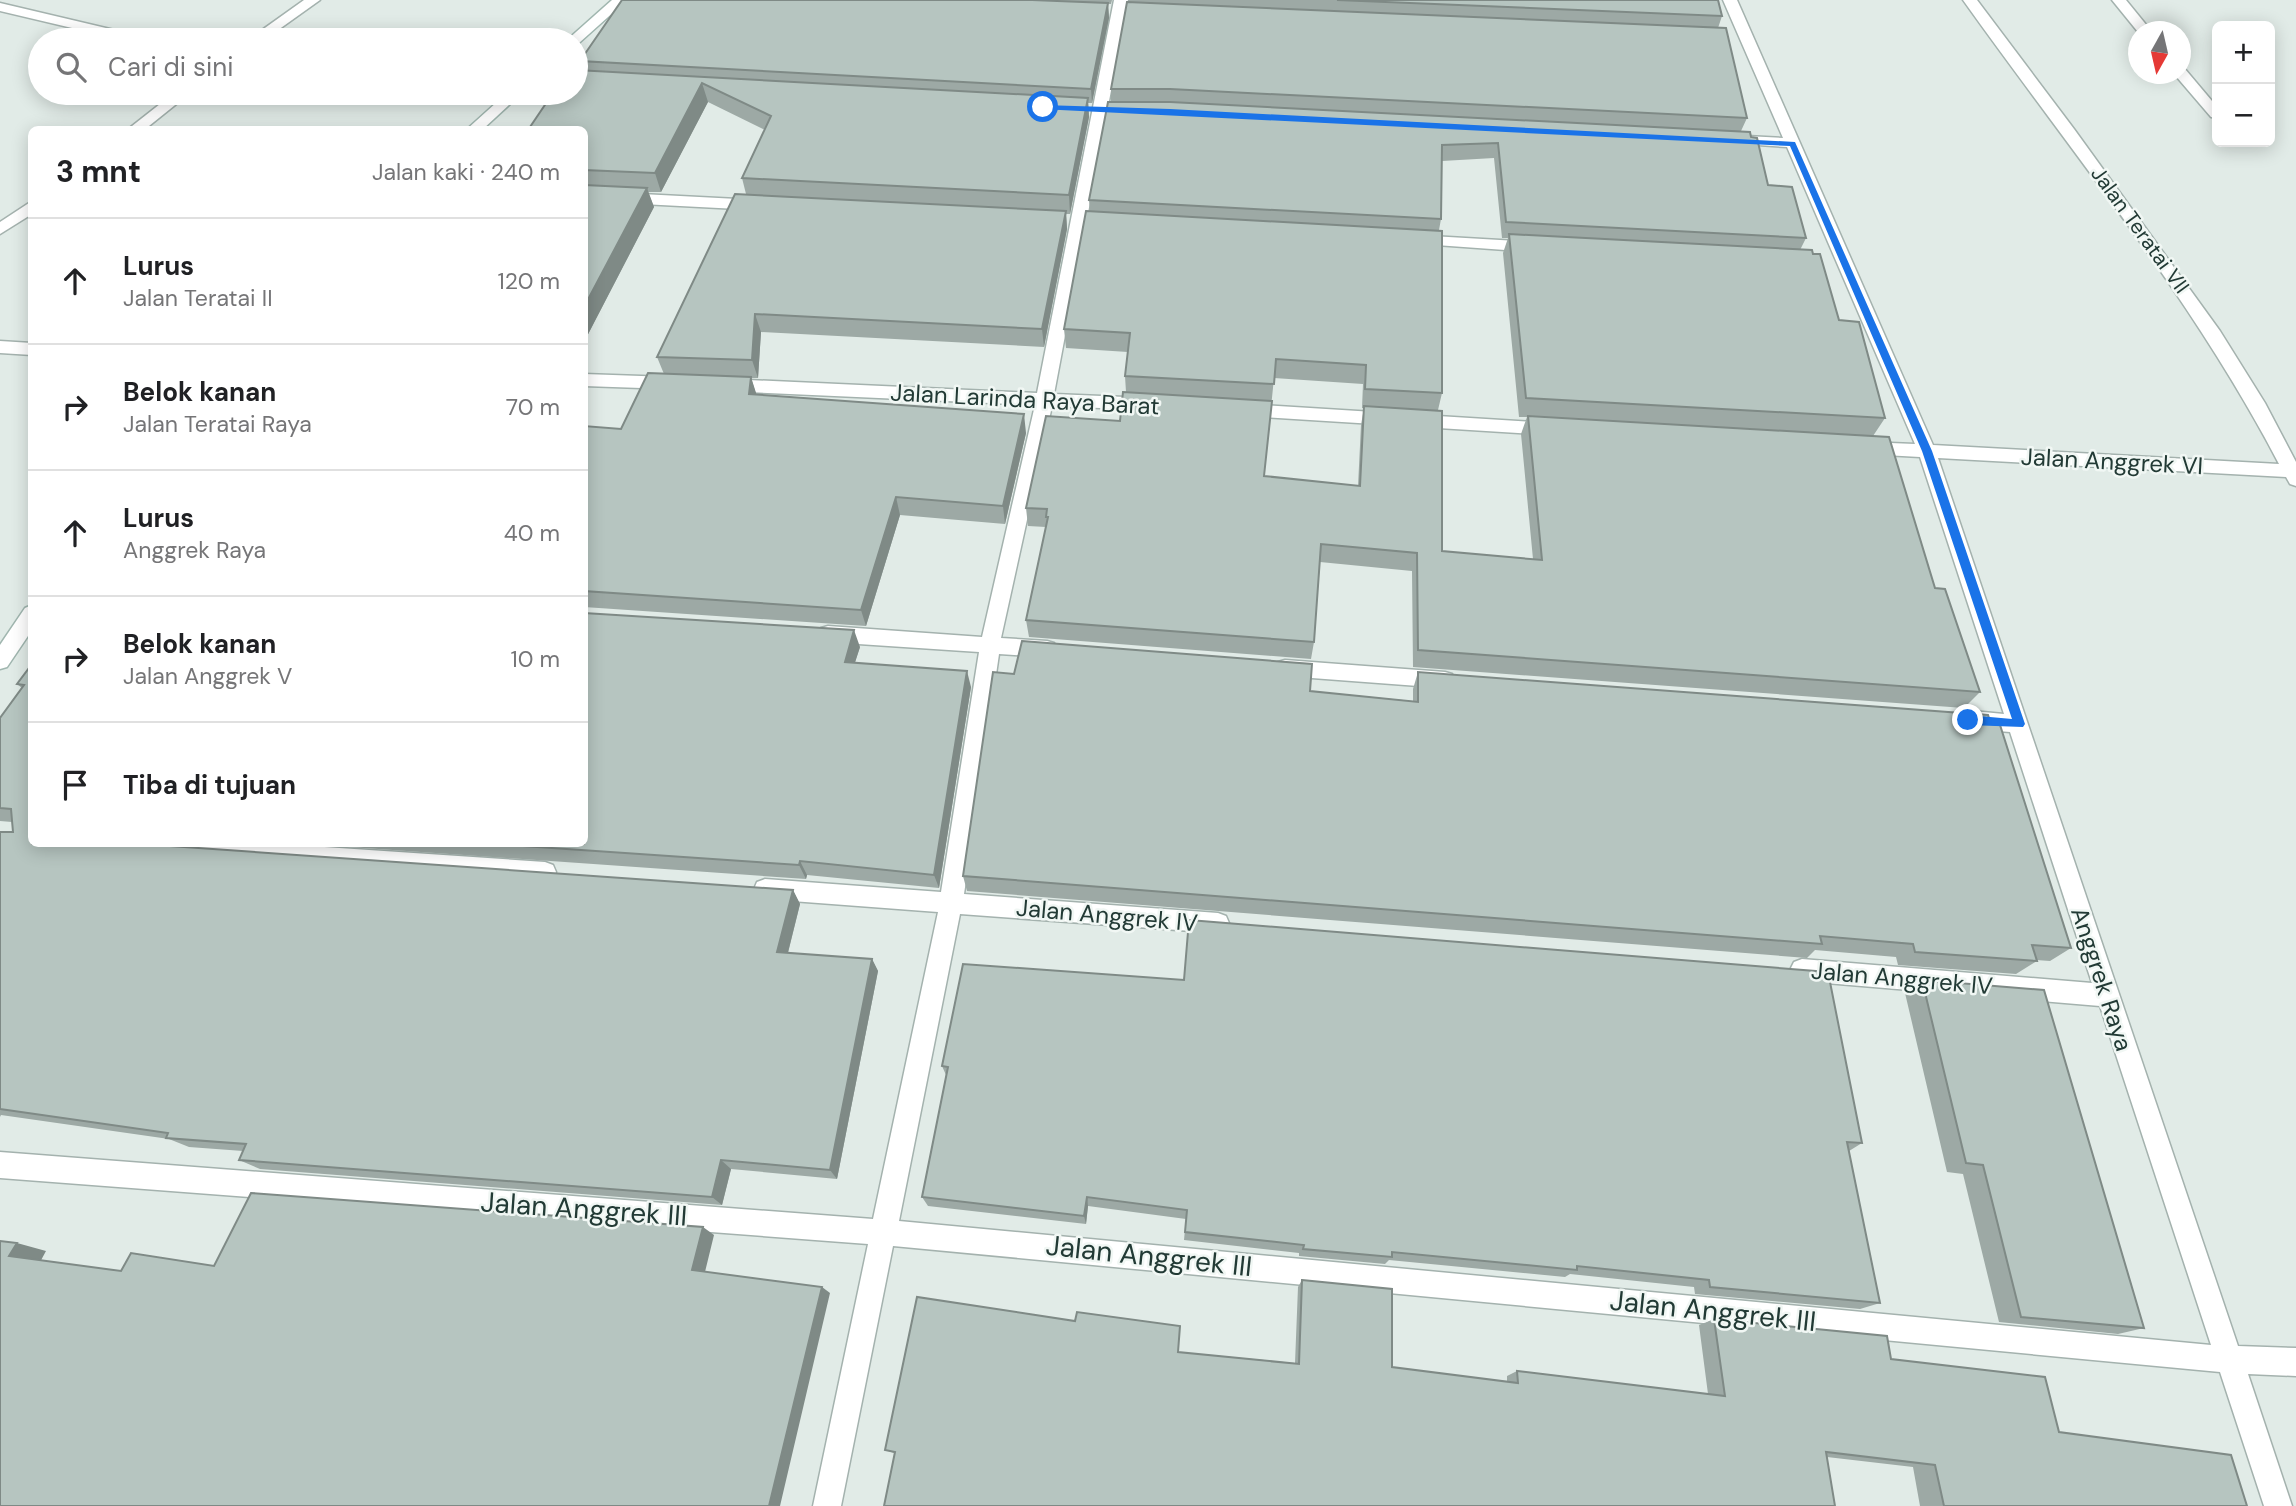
<!DOCTYPE html>
<html lang="id">
<head>
<meta charset="utf-8">
<style>
	body { margin:0; font-family:"DM Sans",sans-serif; background:#f6f6f6; color:#202124 }
	.controls { position:absolute; right:21px; top:21px; display:grid; overflow:hidden; border-radius:10px; box-shadow:0 4px 18px #0003 }
	.controls button { width:63px; height:63px; display:grid; place-items:center; padding:0; border:0; border-bottom:2px solid #e0e0e0; background:#fff; color:#202124; font:35px sans-serif }
	.compass { position:absolute; left:2128px; top:21px; width:63px; height:63px; border-radius:50%; background:#fff; box-shadow:0 4px 18px #0003; rotate:188deg }
	.stop { position:absolute; width:21px; height:21px; margin:-16px; border:5px solid #1a73e8; border-radius:50%; background:#fff }
	.stop.end { background:#1a73e8; border-color:#fff; box-shadow:0 2px 7px #0008 }
	.list { margin:0; padding:0; list-style:none }
	h2 { display:flex; justify-content:space-between; align-items:center; height:91px; margin:0; padding:0 28px; font-size:30px }
	h2 small { font-size:23px; font-weight:400; color:#757577 }
	.list li { display:grid; grid-template-columns:46px 1fr auto; gap:21px; align-items:center; box-sizing:border-box; height:126px; padding:0 28px; border-top:2px solid #e0e0e0 }
	.list b { display:block; font-size:26px; white-space:nowrap }
	.list p { margin:0; font-size:23px; white-space:nowrap; color:#757577 }
	.list em { font-size:23px; font-style:normal; color:#757577 }
	.icon { flex:none; width:38px; height:38px; fill:none; stroke:currentColor; stroke-width:2; stroke-linecap:round; stroke-linejoin:round }
	.map { position:relative; flex:none; width:2296px; height:1506px; overflow:hidden }
	.search { position:absolute; background:#fff; box-shadow:0 4px 18px #0003; left:28px; top:28px; width:560px; height:77px; display:flex; align-items:center; gap:18px; box-sizing:border-box; padding:0 24px; border-radius:38px; color:#757577; font-size:26px }
	.panel { position:absolute; background:#fff; box-shadow:0 4px 18px #0003; left:28px; top:126px; width:560px; height:721px; border-radius:10px }
	.map>svg:first-child { display:block }
	.lines { fill:none; stroke-linecap:round; stroke-linejoin:round }
	.street-casing { stroke:#a4b2ae; stroke-width:3 }
	.secondary-casing { stroke:#a0b6af; stroke-width:3 }
	.street { fill:#fff; fill-rule:evenodd }
	.secondary { fill:#fff; fill-rule:evenodd }
	.wall { fill:#9da9a5; fill-rule:evenodd }
	.shaded-wall { fill:#7f8a86 }
	.building { fill:#b6c5c0; stroke:#7f8a86; stroke-width:2 }
	.route { fill:#1a73e8 }
	.labels { text-anchor:middle; dominant-baseline:central; stroke-width:5; stroke-linejoin:round; paint-order:stroke }
	.far-street-label { font-size:21px; fill:#223a35; stroke:#f1f7f4 }
	.street-label { font-size:24px; fill:#223a35; stroke:#f1f7f4 }
	.near-street-label { font-size:28px; fill:#223a35; stroke:#f1f7f4 }
</style>
</head>
<body>
<div class="map">
<svg width="2296" height="1506" viewBox="0 0 2296 1506">
	<rect width="100%" height="100%" fill="#e1ebe7"/>
	<g class="lines">
		<g class="street-casing">
			<path id="street" d="M304,0h16l-56,40h-16z
				M1114,0h14l-74,394 95,4 9,6 -9,6 -97,-4 -51,232 46,3 7,2 3,6 -3,6 -7,2 -48,-3 -35,240 254,19 8,3 3,7 -3,7 -8,3 -258,-19 -61,307 1312,124 -111,-339 -298,-25 -8,-3 -4,-8 4,-8 8,-3 290,24 -82,-251 -48,-4 -7,-3 -3,-6 3,-6 7,-3 42,4 -84,-257 -54,-3 -6,-1 -3,-5 3,-5 6,-1 49,2 -128,-297 -59,-4 -7,-4 7,-4 55,3 -60,-138h14l196,445 346,19c-87,-167 -207,-311 -316,-464h14l97,129 146,202 45,72 31,59v24l-6,-2 -4,-7 -348,-19 300,888 58,2v28l-48,-2 44,132h-28l-44,-134 -1327,-126 -52,260h-28l55,-262 -868,-66v-26l873,67 65,-307 -173,-13 -8,-3 -3,-7 3,-7 8,-3 176,13 38,-240 -151,-10 -7,-2 -3,-6 3,-6 7,-2 154,11 53,-232 -309,-14 -9,-6 9,-6 311,14z
				M2112,0h14l26,32h-14z
				M0,3l144,34 2,3h-23l-123,-29z
				M2180,68l5,1 32,38v11l-6,-1 -36,-42 5,-1z
				M174,93h16l-46,37h-17z
				M584,191l173,9 8,5 -8,5 -173,-9z
				M32,201v13l-32,20v-12z
				M1414,235l119,7 8,5 -8,5 -125,-9 -2,-3z
				M0,341l32,2v12l-32,-2z
				M584,374l86,3 9,6 -9,6 -86,-3z
				M1244,404l307,19 6,2 3,4 -3,4 -6,2 -307,-19 -9,-6z
				M1285,660l160,12 7,2 3,6 -3,6 -7,2 -160,-12 -7,-2 -3,-6 3,-6z
				M137,844h143l265,18 8,3 3,7 -3,7 -8,3 -397,-28 -8,-3z"/>
		</g>
		<g class="secondary-casing">
			<path id="secondary" d="M612,0h15l-48,43 -12,-3z
				M507,93h15l-40,37h-16z
				M32,605v25l-25,37 -7,2v-24l25,-37z"/>
		</g>
		<use href="#street" class="street"/>
		<use href="#secondary" class="secondary"/>
	</g>
	<path class="wall" d="M622,0h490l-1,4h-3l1,14 -17,85h-4l1,14 -19,97h-4l1,15 -23,118 -283,-15 -3,46h-7l5,16 270,39 -21,91 -105,-9 -34,111 -282,-19v-181l37,3 43,-55 -7,-17 89,-163 -4,-16 23,-48 -57,-28 -47,90h-13l6,15 -70,135v-212l-1,-60 -3,-9z
		M1128,0h590l4,16 -4,12 29,90 -6,13 10,6 17,48 38,53 -6,12 39,70 46,98 -12,18 62,152 45,104 -16,16 -551,-41 -1,-96 -92,-9 -6,80 -3,17 -282,-22 -3,-17 20,-93 -18,-1 -2,-18 94,-87 6,-29 -1,-16 3,-24 -62,-4 -2,-19 26,-117 -1,-12 22,-98v-13zM1494,158l8,80h6l-5,15 16,164h8l-6,17 12,125 -91,-8 -4,-141 4,-17 -3,-163 2,-11 1,-58zM1274,378l89,6 -1,24h2l-3,17 -3,61 -94,-10z
		M860,647l-5,15 116,25 -32,201 -132,-13 -1,4 -499,-35h277z
		M32,664v180l761,46 7,14 -12,49 84,6 6,12 -41,208 -106,-10 -9,36 -462,-36 -21,-9 4,-9 -54,-4 -20,-8 -168,-24 -1,2v-285h13l-1,-10 -12,-1v-103l22,-30 -5,-4z
		M1418,672l653,276 -21,13 -14,-1 1,1 -21,13 -118,-9 -2,-8 -81,-7 -8,8 -840,-67 -4,-15 347,-185 103,10v-12z
		M1922,980l222,348 -26,6 -119,-12 -36,-148 -16,-2 -42,-179z
		M942,1066l920,77 -13,8 31,152 -20,6 -165,-15 -1,-7 -124,-13 -5,3 -176,-17 -4,4 -86,-8v-3l-115,-13 2,-21 -98,-13 -2,18 -158,-18 -6,-9 24,-122z
		M1302,1280l90,87 115,15v-6l10,-5 191,23 -9,-69 15,-6 177,40 168,73 188,74h-327l-7,-39 -86,-10 -933,-4 -9,-3 293,-98 117,11 3,-76z"/>
	<path class="shaded-wall" d="M1108,3l1,15 -17,85 -1,-14z
		M702,83l6,19 -47,90 -6,-19z
		M1088,98l1,19 -19,97 -1,-19z
		M647,188l7,19 -70,135v-35z
		M1066,211l1,18 -23,118 -2,-18z
		M755,314l6,18 -3,46 -6,-18z
		M751,377l6,19 -8,-2z
		M1024,414l2,19 -21,91 -2,-18z
		M896,497l4,18 -34,111 -5,-16z
		M854,630l6,17 -10,31 -5,-16z
		M967,671l4,16 -32,201 -5,-13z
		M800,861l7,14 -1,4 -7,-14z
		M793,890l7,14 -15,60 -8,-12z
		M872,959l6,12 -41,208 -7,-9z
		M721,1160l10,9 -9,36 -10,-8z
		M1087,1197l1,9 -2,18 -2,-8z
		M703,1227l11,8 -10,41 -12,-6z
		M17,1243l29,8 -7,13 -30,-8z
		M822,1287l8,6 -50,213h-11z"/>
	<path class="building" d="M622,0h410l76,3 -17,86 -511,-28z
		M1337,0h381l4,16z
		M1127,2l599,26 21,90 -577,-29h-59z
		M576,70l512,28 -19,97 -327,-17 29,-62 -69,-33 -47,90 -71,-3v-40h-56l25,-37h23z
		M1108,102h62l580,30 1,5 6,1 11,47 24,2 14,51 -300,-16 -8,-79 -56,2 -1,74 -352,-19z
		M584,185l63,3 -63,119z
		M735,194l331,17 -24,118 -287,-15 -3,46 -95,-3z
		M1086,211l356,20v162l-77,-4 1,-24 -90,-6 -2,25 -149,-8 5,-43 -66,-4z
		M1509,234l303,16 1,4h7l19,66 20,2 26,96 -359,-20z
		M648,373l103,4 -2,17 275,20 -21,92 -107,-9 -35,113 -277,-19v-165l37,3z
		M1123,392l149,9 -8,75 96,10 4,-80 78,5v140l100,9 -14,-144 361,21 46,151 10,1 35,103 -562,-42 -1,-97 -96,-9 -7,98 -288,-22 22,-103h-2l1,-8 -21,-1 20,-92 74,5z
		M584,613l270,17 -9,32 122,9 -33,204 -134,-14 -1,4 -306,-21h91z
		M1022,641l290,23 -2,27 108,11v-30l570,43 3,9 9,1 71,223 -39,-3 5,16 -122,-9 -2,-8 -93,-8 2,8 -859,-68 30,-204 21,2z
		M32,664v180h109l652,46 -16,62 95,7 -42,211 -109,-10 -9,37 -473,-37 7,-16 -80,-6 2,-5 -168,-24v-277h13l-2,-23 -11,-1v-90l24,-33 -7,-1z
		M1189,920l639,52 34,171 -15,-1 33,161 -170,-16 -1,-7 -132,-14v4l-185,-18v5l-89,-8 1,-4 -119,-13 2,-22 -100,-13 -3,19 -162,-19 26,-130 -6,-1 21,-102 221,16z
		M1922,980l122,10 100,338 -123,-11 -38,-152 -17,-2z
		M251,1193l452,34 -11,43 130,17 -53,219h-769v-265l17,2 -8,13 112,15 10,-18 83,13z
		M1302,1280l90,9v78l126,16 -1,-12 208,25 -11,-77 173,17 4,23 154,18 14,55 172,23 16,51h-303l-9,-41 -109,-13 9,54h-951l11,-54 -10,-2 32,-153 158,24 2,-9 103,14 -2,26 121,12z"/>
	<path class="route" d="M1043,105l127,4 625,33 137,309 93,273 -2,3 -55,-2 -5,-5 5,-5 44,4 -90,-268 -132,-305 -750,-37z"/>
	<g class="labels">
		<g class="far-street-label">
			<text transform="translate(2140 230) rotate(54)">Jalan Teratai VII</text>
		</g>
		<g class="street-label">
			<text transform="translate(1025 399) rotate(3)">Jalan Larinda Raya Barat</text>
			<text transform="translate(2112 461) rotate(3)">Jalan Anggrek VI</text>
			<text transform="translate(1107 915) rotate(5)">Jalan Anggrek IV</text>
			<text transform="translate(1902 978) rotate(5)">Jalan Anggrek IV</text>
			<text transform="translate(2102 979) rotate(72)">Anggrek Raya</text>
		</g>
		<g class="near-street-label">
			<text transform="translate(584 1209) rotate(4)">Jalan Anggrek III</text>
			<text transform="translate(1149 1256) rotate(6)">Jalan Anggrek III</text>
			<text transform="translate(1713 1311) rotate(6)">Jalan Anggrek III</text>
		</g>
	</g>
</svg>
<div class="controls">
<button>+</button>
<button>−</button>
</div>
<svg class="compass" viewBox="-18 -18 36 36"><path d="M0-13l5 13h-10z" fill="#e53935"/><path d="M0 13l5-13h-10z" fill="#757577"/></svg>
<div class="stop" style="left:1043px;top:107px"></div>
<div class="stop end" style="left:1968px;top:720px"></div>
<div class="search"><svg class="icon" aria-label="search" viewBox="0 0 24 24"><circle cx="10" cy="10" r="6"/><path d="M15 15l6 6"/></svg>Cari di sini</div>
<section class="panel">
<h2>3 mnt<small>Jalan kaki · 240 m</small></h2>
<ul class="list">
<li><svg class="icon" aria-label="ahead" viewBox="0 0 24 24"><path d="M12 20V5M6 11l6-6 6 6"/></svg><div><b>Lurus</b><p>Jalan Teratai II</p></div><em>120 m</em></li>
<li><svg class="icon" aria-label="right" viewBox="0 0 24 24"><path d="M7 20v-9h11M14 6l5 5-5 5"/></svg><div><b>Belok kanan</b><p>Jalan Teratai Raya</p></div><em>70 m</em></li>
<li><svg class="icon" aria-label="ahead" viewBox="0 0 24 24"><path d="M12 20V5M6 11l6-6 6 6"/></svg><div><b>Lurus</b><p>Anggrek Raya</p></div><em>40 m</em></li>
<li><svg class="icon" aria-label="right" viewBox="0 0 24 24"><path d="M7 20v-9h11M14 6l5 5-5 5"/></svg><div><b>Belok kanan</b><p>Jalan Anggrek V</p></div><em>10 m</em></li>
<li><svg class="icon" aria-label="arrive" viewBox="0 0 24 24"><path d="M6 21V4h12l-3 4 3 4H6"/></svg><div><b>Tiba di tujuan</b></div></li>
</ul>
</section>
</div>
</body>
</html>
